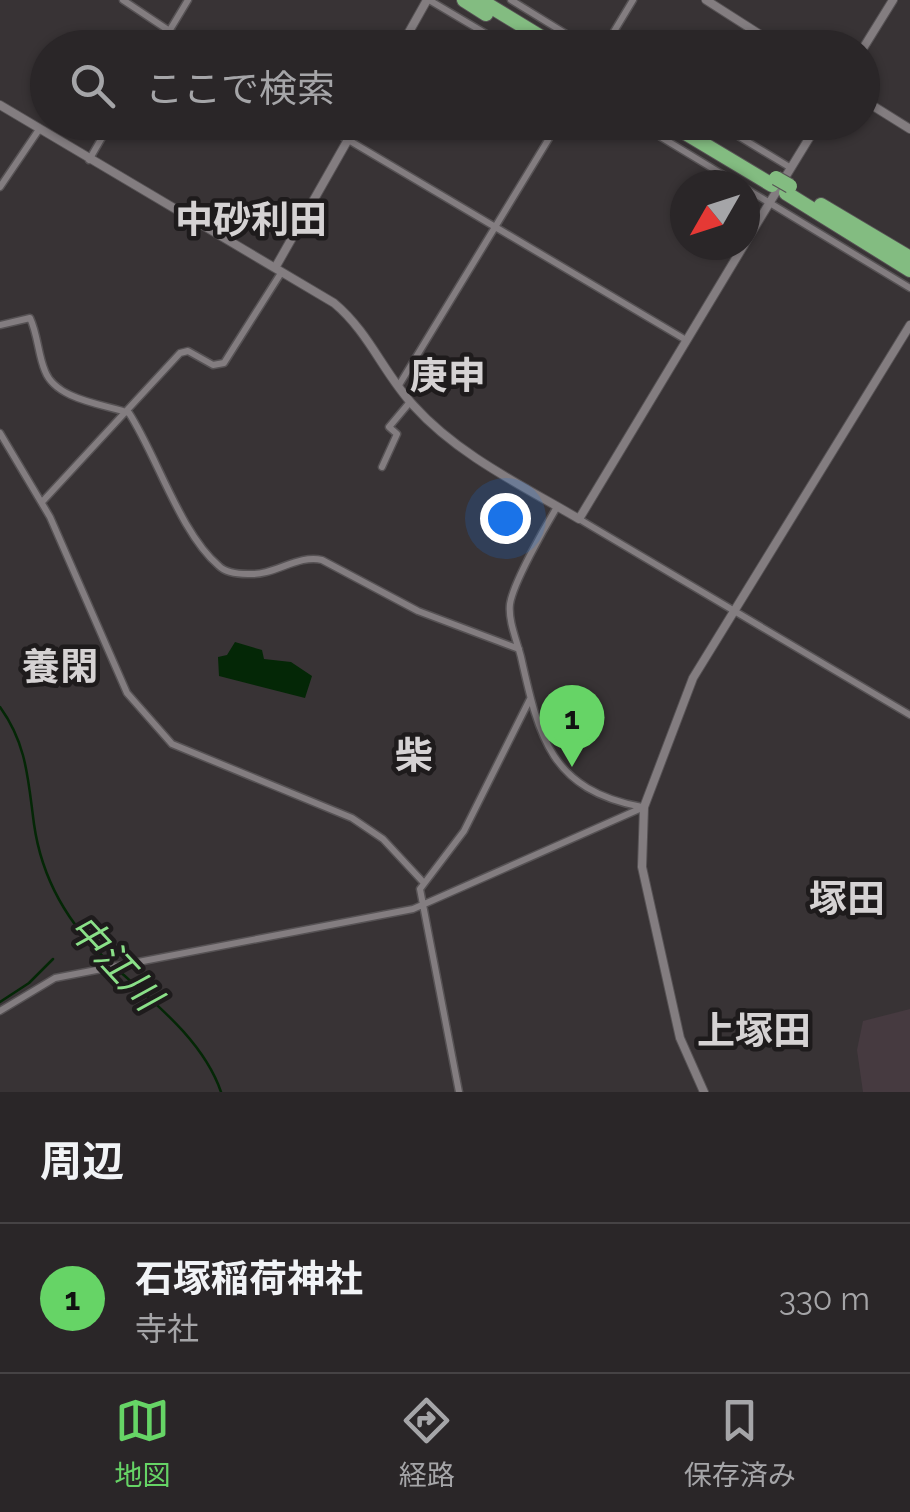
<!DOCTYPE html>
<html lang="ja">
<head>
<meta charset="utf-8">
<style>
	body { margin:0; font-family:Raleway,"Noto Sans JP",sans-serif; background:#322e30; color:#f1f3f6 }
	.compass { position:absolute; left:670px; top:170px; width:90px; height:90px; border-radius:50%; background:#2a2628; box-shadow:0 2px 8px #0004; rotate:231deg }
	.you { position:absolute; left:505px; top:518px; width:35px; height:35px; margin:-25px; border:8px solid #fff; border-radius:50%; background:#1a73e8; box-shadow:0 0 0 15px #1a73e833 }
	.badge { display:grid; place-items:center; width:65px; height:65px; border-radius:50%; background:#66d466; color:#111; font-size:32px; font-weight:700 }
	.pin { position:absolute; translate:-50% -82px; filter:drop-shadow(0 2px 5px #0008) }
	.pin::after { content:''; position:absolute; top:52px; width:35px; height:30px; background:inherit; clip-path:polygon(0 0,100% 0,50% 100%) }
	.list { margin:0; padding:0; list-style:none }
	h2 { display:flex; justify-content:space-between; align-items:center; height:130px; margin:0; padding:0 40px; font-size:42px }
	h2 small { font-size:32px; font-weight:400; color:#a5a5a8 }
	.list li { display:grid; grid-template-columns:65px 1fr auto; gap:30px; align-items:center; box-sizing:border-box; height:150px; padding:0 40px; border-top:2px solid #464345 }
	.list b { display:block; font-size:38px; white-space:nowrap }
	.list p { margin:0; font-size:32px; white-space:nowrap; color:#a5a5a8 }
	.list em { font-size:32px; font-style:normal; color:#a5a5a8 }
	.icon { flex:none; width:55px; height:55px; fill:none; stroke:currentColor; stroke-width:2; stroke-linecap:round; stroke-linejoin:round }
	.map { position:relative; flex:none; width:910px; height:1092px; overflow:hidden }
	.search { position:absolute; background:#2a2628; box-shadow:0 2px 8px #0004; left:30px; right:30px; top:30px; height:110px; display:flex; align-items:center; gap:25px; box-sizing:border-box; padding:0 35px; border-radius:55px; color:#a5a5a8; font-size:38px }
	.sheet { height:280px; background:#2a2628 }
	nav { display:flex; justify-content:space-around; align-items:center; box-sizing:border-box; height:140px; border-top:2px solid #464345; background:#2a2628; font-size:28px; color:#a5a5a8 }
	nav a { display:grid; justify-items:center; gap:5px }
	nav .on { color:#66d466 }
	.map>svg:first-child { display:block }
	.built { fill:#463a40 }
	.water { fill:#042706 }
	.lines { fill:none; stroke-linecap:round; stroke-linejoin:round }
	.stream { stroke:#042706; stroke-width:2.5 }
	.minor-casing { stroke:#565254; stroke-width:9 }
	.tertiary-casing { stroke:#565254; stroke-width:10 }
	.motorway-casing { stroke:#565254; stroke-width:16 }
	.minor { stroke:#837d80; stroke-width:6 }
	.tertiary { stroke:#837d80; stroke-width:8 }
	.motorway { stroke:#83bc81; stroke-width:14 }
	.motorway-bridge-casing { stroke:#565254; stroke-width:16; stroke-linecap:butt }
	.motorway-bridge { stroke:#83bc81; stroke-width:14 }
	.labels { text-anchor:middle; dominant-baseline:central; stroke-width:9; stroke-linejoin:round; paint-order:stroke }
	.neighbourhood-label { font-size:38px; font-weight:bold; fill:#d5d2d3; stroke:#1e1b1c }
	.water-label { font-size:38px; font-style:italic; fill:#8ae088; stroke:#1e1b1c }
</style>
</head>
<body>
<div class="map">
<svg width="910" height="1092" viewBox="0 0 910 1092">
	<rect width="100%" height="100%" fill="#383335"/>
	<path class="built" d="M910,1009v83h-47l-6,-42 6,-29z"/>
	<path class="water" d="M235,642l27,8 2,9 27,3 21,14 -7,22 -86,-22 -1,-19 9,-2z"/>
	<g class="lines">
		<path class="stream" d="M0,707c27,37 28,73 34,117 8,57 35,102 77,140
			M117,969c39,35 87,73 104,123
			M0,1002l29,-19 24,-24"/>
		<g class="minor-casing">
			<path id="minor" d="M123,0l72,48
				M429,0l81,48
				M511,0l78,48
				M159,48l29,-48
				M604,48l29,-48
				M318,122l368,218
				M636,122l104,63
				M715,122l76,46
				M89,160l22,-38
				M0,187l38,-56
				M745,188l165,100
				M0,325l30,-7c8,17 8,37 15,53 11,29 58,33 84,42 28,43 51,120 90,153 7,7 19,8 29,8 26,2 50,-20 74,-14l96,51 101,38
				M399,385l160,-263
				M0,433l50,84 77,176 45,51 180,74 31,21 41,44
				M382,467l15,-33 -8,-7 21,-25
				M42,502l138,-149 8,-2 25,14 11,-2 57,-90
				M557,507c-12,20 -44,76 -47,97 -2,17 7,37 11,53 18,81 30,133 121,150
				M579,519l331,196
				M0,1011l55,-33 358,-69 231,-102
				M459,1092l-39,-203 44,-58 66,-132"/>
		</g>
		<g class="tertiary-casing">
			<path id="tertiary" d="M706,0l75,48
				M400,48l27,-48
				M862,50l31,-50
				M862,99l48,30
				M0,105l334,198c35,29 50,71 80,103 44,49 109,80 165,113l165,-274
				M745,243l74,-121
				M275,268l83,-146
				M704,1092l-24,-54 -38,-171 2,-60 49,-129 217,-353"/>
		</g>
		<g class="motorway-casing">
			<path id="motorway" d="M464,0l22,14
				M480,0l79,48
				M667,122l105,63
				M786,193l124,77
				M821,205l89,53"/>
		</g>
		<use href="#minor" class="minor"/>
		<use href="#tertiary" class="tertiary"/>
		<use href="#motorway" class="motorway"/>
		<g class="motorway-bridge-casing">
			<path id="motorway-bridge" d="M776,178l14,8"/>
		</g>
		<use href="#motorway-bridge" class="motorway-bridge"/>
	</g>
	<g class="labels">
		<g class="neighbourhood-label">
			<text x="251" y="219">中砂利田</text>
			<text x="448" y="375">庚申</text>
			<text x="60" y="666">養閑</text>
			<text x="414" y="755">柴</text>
			<text x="847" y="898">塚田</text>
			<text x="754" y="1030">上塚田</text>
		</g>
		<g class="water-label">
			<text transform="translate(115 962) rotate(47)">中江川</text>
		</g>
	</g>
</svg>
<svg class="compass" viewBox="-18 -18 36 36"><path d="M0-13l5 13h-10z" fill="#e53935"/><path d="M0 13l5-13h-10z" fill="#a5a5a8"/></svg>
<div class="you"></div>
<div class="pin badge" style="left:572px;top:767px">1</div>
<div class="search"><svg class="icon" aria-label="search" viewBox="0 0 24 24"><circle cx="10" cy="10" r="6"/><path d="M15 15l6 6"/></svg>ここで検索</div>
</div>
<section class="sheet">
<h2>周辺<small></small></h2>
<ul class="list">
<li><span class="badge">1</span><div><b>石塚稲荷神社</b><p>寺社</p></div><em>330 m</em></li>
</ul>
</section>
<nav>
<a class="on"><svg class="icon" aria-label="map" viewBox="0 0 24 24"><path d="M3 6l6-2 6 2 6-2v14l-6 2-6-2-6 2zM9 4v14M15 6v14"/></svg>地図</a>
<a><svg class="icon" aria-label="directions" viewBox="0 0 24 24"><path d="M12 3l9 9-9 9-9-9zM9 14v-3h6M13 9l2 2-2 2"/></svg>経路</a>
<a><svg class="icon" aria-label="saved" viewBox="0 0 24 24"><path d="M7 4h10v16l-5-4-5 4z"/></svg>保存済み</a>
</nav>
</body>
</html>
